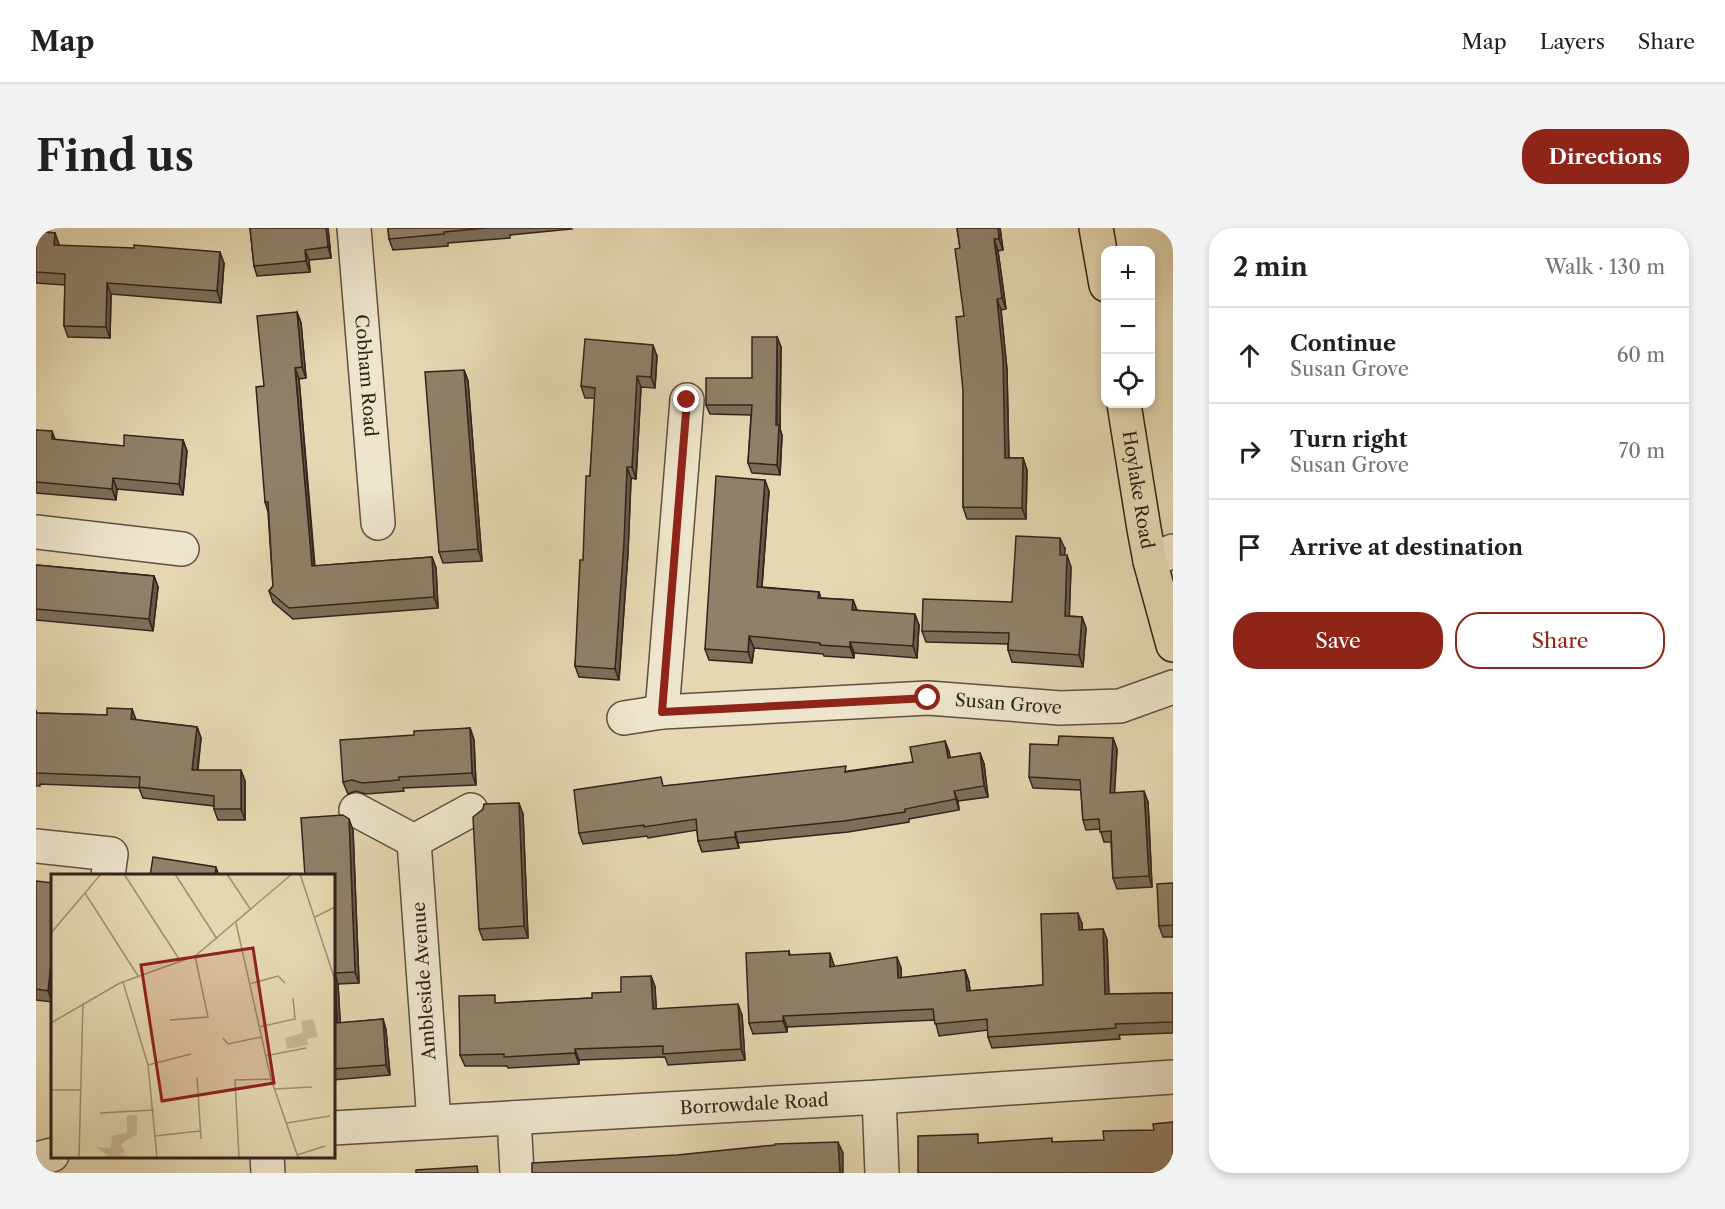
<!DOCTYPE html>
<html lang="en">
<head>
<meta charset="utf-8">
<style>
	body { margin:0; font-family:"Libre Caslon Text",serif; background:#f2f2f2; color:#202124 }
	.controls { position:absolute; right:18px; top:18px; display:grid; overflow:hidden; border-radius:12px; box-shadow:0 3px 9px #0003 }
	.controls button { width:54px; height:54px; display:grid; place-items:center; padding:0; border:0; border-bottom:2px solid #e0e0e0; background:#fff; color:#202124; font:30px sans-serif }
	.stop { position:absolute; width:18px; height:18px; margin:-14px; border:4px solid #8f2418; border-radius:50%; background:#fff }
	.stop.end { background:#8f2418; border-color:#fff; box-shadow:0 2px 6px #0008 }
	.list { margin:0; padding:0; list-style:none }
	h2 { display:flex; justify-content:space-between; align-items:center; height:78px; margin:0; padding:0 24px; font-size:26px }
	h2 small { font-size:20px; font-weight:400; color:#757577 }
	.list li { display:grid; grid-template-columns:39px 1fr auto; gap:18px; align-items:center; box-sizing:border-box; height:96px; padding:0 24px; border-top:2px solid #e0e0e0 }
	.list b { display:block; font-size:22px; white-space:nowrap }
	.list p { margin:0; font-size:20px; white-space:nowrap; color:#757577 }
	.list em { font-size:20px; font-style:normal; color:#757577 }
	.actions { display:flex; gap:12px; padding:18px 24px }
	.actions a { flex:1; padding:14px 0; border:2px solid #8f2418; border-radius:24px; text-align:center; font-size:21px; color:#8f2418 }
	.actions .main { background:#8f2418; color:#fff }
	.icon { flex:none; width:33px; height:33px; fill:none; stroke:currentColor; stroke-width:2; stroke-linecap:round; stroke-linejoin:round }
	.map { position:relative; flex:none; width:1137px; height:945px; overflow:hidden; border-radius:24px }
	header { display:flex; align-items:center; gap:36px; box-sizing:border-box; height:84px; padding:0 30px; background:#fff; border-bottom:2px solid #e0e0e0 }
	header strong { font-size:28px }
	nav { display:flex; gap:33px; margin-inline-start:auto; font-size:21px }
	.intro { display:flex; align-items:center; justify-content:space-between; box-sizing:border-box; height:144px; padding:0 36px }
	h1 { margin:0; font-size:42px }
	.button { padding:15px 27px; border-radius:24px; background:#8f2418; color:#fff; font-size:21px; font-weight:700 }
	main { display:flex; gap:36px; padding:0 36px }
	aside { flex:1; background:#fff; border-radius:24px; box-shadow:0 3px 9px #0003 }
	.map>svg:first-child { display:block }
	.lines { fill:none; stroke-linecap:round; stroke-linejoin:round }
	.street-casing { stroke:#5f5040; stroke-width:36 }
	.primary-casing { stroke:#33231a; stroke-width:36 }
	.street { stroke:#ede5cc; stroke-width:33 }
	.primary { stroke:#e4d7b1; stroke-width:33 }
	.wall { fill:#7b6f5a; stroke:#33231a; stroke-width:1.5 }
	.shaded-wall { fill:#645a4a; stroke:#33231a; stroke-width:1.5 }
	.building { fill:#8f8169; stroke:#33231a; stroke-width:1.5 }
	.route { stroke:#8f2418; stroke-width:8 }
	.labels { text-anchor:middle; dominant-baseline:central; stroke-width:5; stroke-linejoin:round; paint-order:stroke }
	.street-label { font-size:18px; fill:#33231a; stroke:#ede5cc }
	.inset-road { fill:none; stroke:#9d8f75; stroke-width:1.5 }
	.view { fill:#8f2418; fill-opacity:0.15; stroke:#8f2418; stroke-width:3 }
	.inset-edge { fill:none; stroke:#33231a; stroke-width:3 }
</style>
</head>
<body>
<header>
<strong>Map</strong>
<nav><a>Map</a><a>Layers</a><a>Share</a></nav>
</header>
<div class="intro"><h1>Find us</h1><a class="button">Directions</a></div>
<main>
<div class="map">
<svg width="1137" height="945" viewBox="0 0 1137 945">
	<rect width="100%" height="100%" fill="#e4d7b1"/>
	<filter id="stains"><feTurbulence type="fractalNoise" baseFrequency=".00333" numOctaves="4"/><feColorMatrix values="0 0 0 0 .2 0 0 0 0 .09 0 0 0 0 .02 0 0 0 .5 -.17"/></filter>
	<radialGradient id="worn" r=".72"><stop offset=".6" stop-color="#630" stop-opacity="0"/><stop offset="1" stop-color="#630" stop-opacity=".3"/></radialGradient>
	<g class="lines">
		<g class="street-casing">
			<g id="street">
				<path id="s1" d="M318,0l24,295"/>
				<path id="s2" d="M651,172l-25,312 266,-14 132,10 60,-2 53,-19"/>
				<path d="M0,304l146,17"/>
				<path d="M1114,333l23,-10"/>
				<path d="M588,490l38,-6"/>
				<path d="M320,582l58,31"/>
				<path d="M0,618l75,8 -3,22"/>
				<path d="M843,869l3,76"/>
				<path d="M478,890l3,55"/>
				<path d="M398,894l-20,-281 57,-31"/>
				<path id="s3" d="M297,900l546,-31 294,-20"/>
				<path d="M231,928l1,17"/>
				<path d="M0,931l16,-4"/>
			</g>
		</g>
		<g class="primary-casing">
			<g id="primary">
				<path d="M1060,0l10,57"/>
				<path id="s4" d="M1088,176l20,125 6,32 23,84"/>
			</g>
		</g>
		<use href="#street" class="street"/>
		<use href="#primary" class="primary"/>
	</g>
	<path class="wall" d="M214,0h78l3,30 -22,2 1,12 -53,4 -3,-10z
		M352,0h183l1,1 -62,6v3l-62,5v3l-55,4 -4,-11z
		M921,0h43l3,22 -5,1 8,58 -5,1 6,60 2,88h14l4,12 -1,49h-59l-4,-12 1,-191 -4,-68z
		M0,3l19,2 4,13 165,17 -3,40 -110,-9 -1,44 -42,-1 -4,-11 1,-41 -29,-2z
		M261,84l4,11 5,55 -7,1 16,187 117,-9 4,11 2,40 -145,11 -20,-17 -4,-11 4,-5 -5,-74 -3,-10 -1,-116z
		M741,109l4,10 -1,82 2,6 -2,40 -28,-2 -4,-10 3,-48 -41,-1 -4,-9 46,-27z
		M621,128l-2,32 -14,-1 -5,92 -5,-1 -3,75 -9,127 -40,-3 -4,-11 15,-190 5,-78h-10l-4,-12z
		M428,142l4,11 14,180 -39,2 -4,-11z
		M0,202l20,10 68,6 59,-6 4,11 -4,44 -66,-6 -1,11 -80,-7z
		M733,263l-7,96 57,5 2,6 32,2 4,10 62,15 -2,33 -63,-5v5l-30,-2 -1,-2 -69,-6 -2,15 -43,-3 -4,-11z
		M1029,321l-1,6 7,12 -2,49 13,1 4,11 -3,39 -71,-5 -4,-12v-6l-82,-2 -4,-11 90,-29z
		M0,337l118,11 4,11 -5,44 -117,-11z
		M96,481l4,11 61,7 4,11 -3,32 47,11v39h-27l-4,-11v-3l-71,-8 -4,-10 -99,-4v2h-4v-76l1,3 70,2z
		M434,500l4,12 2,45 -73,3 1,3 -38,3 -10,-3 -8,3 -5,-12 71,-47z
		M1077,510l4,11 -3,44 34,9 4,85 -35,2 -4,-11 -2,-36h-7l-4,-13 -14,1 -3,-10 -2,-30 -48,-2 -4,-11 29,-32z
		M909,513l5,17 30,-5 4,11 4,33 -30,4 1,9 -50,9v3l-61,10 -110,11 1,5 -37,4 -4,-11 -1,-11 -49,8 -1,-2 -64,8 -4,-11 85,-47 184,-15 65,-9z
		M447,581l40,5 5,124 -45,2 -4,-11z
		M317,602l6,153 -21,1 2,39 43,-4 3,11 4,45 -57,5v-204z
		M0,653l16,121 -16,-2z
		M1137,655v54h-10l-4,-11z
		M1046,696v6l21,-1 4,11 2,54 64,-1v40l-54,2 1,4 -128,9 -4,-11v-7l-49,6 -4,-16 -148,7v5l-34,2 -4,-11 40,-72 1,4 44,10v2l67,1v10l64,-8 4,12 1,9 73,-6z
		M615,748l4,11 1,22 86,6 3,45 -77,5 -3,-8 -86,3v4l-71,4 -1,-2h-42l-5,-11 38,-52 94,-5 29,-6z"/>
	<path class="shaded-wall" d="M290,0h2l3,30 -3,-11z
		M962,0h2l3,22 -4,-11z
		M19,5l4,11 -1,13 -4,-12z
		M958,11l4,12 8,58 -4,-11z
		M269,22l4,10 1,12 -4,-11z
		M184,24l4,11 -3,40 -4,-12z
		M71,55l4,11 -1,44 -4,-11z
		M961,71l4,11 6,60 2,99 -4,-11z
		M261,84l4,11 5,55 -4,-11z
		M741,109l4,10 -1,82 2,6 -2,40 -3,-10z
		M617,117l4,11 -2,32 -4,-11z
		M259,140l4,11 16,198 -3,-11z
		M428,142l4,11 14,180 -4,-12z
		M601,148l4,11 -5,92 -4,-12z
		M16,203l4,11 -4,-3z
		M147,212l4,11 -4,44 -4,-11z
		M987,230l4,12 -1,49 -4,-11z
		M591,239l4,11 -3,75 -9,127 -4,-11z
		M77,250l4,11 -1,11 -4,-11z
		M729,252l4,11 -8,107 -4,-11z
		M1024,310l5,11 -1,17 -4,-11z
		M1031,327l4,12 -2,60 -4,-11z
		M396,329l4,11 2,40 -4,-11z
		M118,348l4,11 -5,44 -4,-12z
		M817,372l4,11 -5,-1z
		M879,386l4,11 -2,33 -4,-12z
		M1046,389l4,11 -3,39 -4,-12z
		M713,408l5,12 -2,15 -4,-11z
		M814,414l4,11v5l-4,-11z
		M96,481l4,11 -5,-1z
		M161,499l4,11 -5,43 -4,-11z
		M434,500l4,12 2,45 -4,-12z
		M1077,510l4,11 -3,55 -4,-11z
		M909,513l4,10 3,17 -4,-10z
		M944,525l4,11 4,33 -4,-11z
		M205,542l4,11v39l-4,-11z
		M918,563l4,10 1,9 -3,-11z
		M1108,563l4,11 4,85 -3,-11z
		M483,575l4,11 5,124 -4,-12z
		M313,591l4,11 6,153 -4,-11z
		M699,604l3,11 1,5 -4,-11z
		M180,639l3,9h-4z
		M1042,685l4,11 1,17 -4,-11z
		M1067,701l4,11 2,65 -4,-11z
		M794,725l4,12v14l-4,-12z
		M16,726v48l-4,-11z
		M861,729l4,11 1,21 -4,-11z
		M929,742l4,12 2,20 -4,-11z
		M299,745l3,11 3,50 -4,-11z
		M615,748l4,11 2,33 -4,-11z
		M702,776l4,11 3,45 -4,-11z
		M747,788l4,11v5l-4,-11z
		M347,791l3,11 4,45 -4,-10z
		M539,821l4,11v4l-4,-11z
		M802,914l5,11v20h-3z"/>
	<path class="building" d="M214,0h76l2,19 -23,3 1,11 -52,5z
		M352,0h98l-42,4v2l-55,5z
		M921,0h41l1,11h-5l8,59 -5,1 6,59 2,100h18l-1,50 -59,-1v-116l-7,-74 8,-1 -9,-67 5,-1z
		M0,3l19,2 -1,12 80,3v-3l86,7 -3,39 -110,-8 -1,44 -42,-1 1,-52 -29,-2z
		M261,84l5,55 -7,1 17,198 120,-9 2,40 -145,11 -20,-17 4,-5 -5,-84h-3l-9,-115 8,-1 -7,-70z
		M716,109h25l-1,88h3l-2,40 -29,-2 4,-58h-46v-27h46z
		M549,111l68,6 -2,32 -14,-1 -5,91h-5l-3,75 -9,127 -40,-3 5,-106h3l3,-84h4l5,-88 -14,-2z
		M428,142l14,179 -39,3 -14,-180z
		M0,202l16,1v8l72,7v-11l59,5 -4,44 -66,-6 -1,11 -76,-7z
		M680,248l49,4 -8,107 62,5 -1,6 35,2 -1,10 63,4 -2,32 -63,-4v5l-30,-2v-2l-71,-7 -1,16 -43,-3z
		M980,308l44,2v17h7l-2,61 17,1 -3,38 -71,-5 1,-17 -87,-2 1,-32 89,3z
		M0,337l118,11 -5,43 -113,-10z
		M71,480l25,1 -1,10 66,8 -5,43h49v39h-27v-13l-75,-9 1,-10 -104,-4v-63v3l71,2z
		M434,500l2,45 -73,4v3l-37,3 -10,-3 -9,2 -3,-42 74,-5v-4z
		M1023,508l54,2 -3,55 34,-2 5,85 -36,2 -2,-47 -11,1 -1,-13 -16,1 -3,-40 -51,-3 1,-33 28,1z
		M909,513l3,17 32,-5 4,33 -30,5 2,8 -51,10v3l-61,9 -109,11v5l-37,4 -2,-22 -52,8v-2l-65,8 -5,-43 87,-13 2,9 183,-20 -1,6 68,-10 -3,-15z
		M483,575l5,123 -45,3 -6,-112 10,-8 1,-5z
		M307,587l6,4 6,153 -20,1 2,50 46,-4 3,46 -53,4v-193h-28l-4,-58z
		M117,629l63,10 -1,9h-65z
		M0,653l16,2v71l-4,37 -12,-2z
		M1137,655v42l-14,1 -2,-42z
		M1042,685l1,17 24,-1 2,65 68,-1v29l-58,2 1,4 -128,9 -1,-18 -52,5 -2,-15 -150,7v5l-34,2 -3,-70 43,-2v4l41,-2v14l67,-10 1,21 67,-8 2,21 76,-6 -2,-71z
		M615,748l2,33 85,-5 3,45 -78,5v-8l-88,3v4l-71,4v-3l-44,1 -1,-59 36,-1v8l97,-5v-5l29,-1v-15z
		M1137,894v51h-255v-37l60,-2v9l74,-5v4l52,-2 -1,-9 51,-1 -1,-6z
		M802,914l2,31h-308v-10l145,-8 98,-10v-1z
		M441,938l1,7h-62v-3z"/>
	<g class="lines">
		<path class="route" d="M651,172l-25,312 266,-14"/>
	</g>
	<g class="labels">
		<g class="street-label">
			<text stroke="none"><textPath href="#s1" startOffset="148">Cobham Road</textPath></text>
			<text stroke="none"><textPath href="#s4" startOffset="87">Hoylake Road</textPath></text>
			<text stroke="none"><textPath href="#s2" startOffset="660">Susan Grove</textPath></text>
			<text transform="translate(388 753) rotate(-94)">Ambleside Avenue</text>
			<text stroke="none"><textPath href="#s3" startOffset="422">Borrowdale Road</textPath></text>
		</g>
	</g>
	<g transform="translate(15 646)">
		<rect width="284" height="284" fill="#e4d7b1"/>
		<path d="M262,145l5,18 -11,2 1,6 -21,4 -2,-11 18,-5 -2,-12zM76,241h10v19l-16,10 4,9h-7l11,4h-25l3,-2 -11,-8 15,1 1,-12 15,-3z" fill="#c6b897"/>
		<path class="inset-road" d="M73,0l57,88M124,0l42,65M176,0l24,36M249,0l35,106M34,19l53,83M264,43l20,-10M185,49l35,156 27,78M0,59l50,-59M72,108l25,83 9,92M198,110l29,-8 7,7M119,146l38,-3 -13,-61M0,149l69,-40 75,-27 97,-82M208,153l36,-8 -2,-21M172,164l5,6 33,-7M214,182l41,-8M97,191l43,-11M146,203l4,62M224,215l37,-2M0,216h29M49,239l54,-3M236,249l43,-7M104,262l45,-5M246,281l28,-9M28,283l4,-154M188,283l-4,-77 36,-1"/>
		<path class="view" d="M202,74l21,135 -112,18 -21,-136z"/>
		<rect width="284" height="284" class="inset-edge"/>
	</g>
	<rect width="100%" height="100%" filter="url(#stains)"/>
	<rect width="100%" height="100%" fill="url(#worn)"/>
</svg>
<div class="controls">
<button>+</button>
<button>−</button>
<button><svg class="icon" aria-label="locate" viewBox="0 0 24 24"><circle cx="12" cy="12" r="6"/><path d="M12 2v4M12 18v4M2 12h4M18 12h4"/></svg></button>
</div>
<div class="stop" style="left:892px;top:470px"></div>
<div class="stop end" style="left:651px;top:172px"></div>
</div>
<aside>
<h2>2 min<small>Walk · 130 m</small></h2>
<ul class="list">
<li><svg class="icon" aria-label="ahead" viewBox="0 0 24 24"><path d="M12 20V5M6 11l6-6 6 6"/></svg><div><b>Continue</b><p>Susan Grove</p></div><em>60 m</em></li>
<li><svg class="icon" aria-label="right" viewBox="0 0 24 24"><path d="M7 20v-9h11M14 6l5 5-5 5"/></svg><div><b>Turn right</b><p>Susan Grove</p></div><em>70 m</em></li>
<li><svg class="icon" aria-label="arrive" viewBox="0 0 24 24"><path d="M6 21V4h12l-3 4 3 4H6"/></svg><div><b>Arrive at destination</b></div></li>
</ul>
<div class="actions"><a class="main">Save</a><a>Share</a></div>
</aside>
</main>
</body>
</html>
